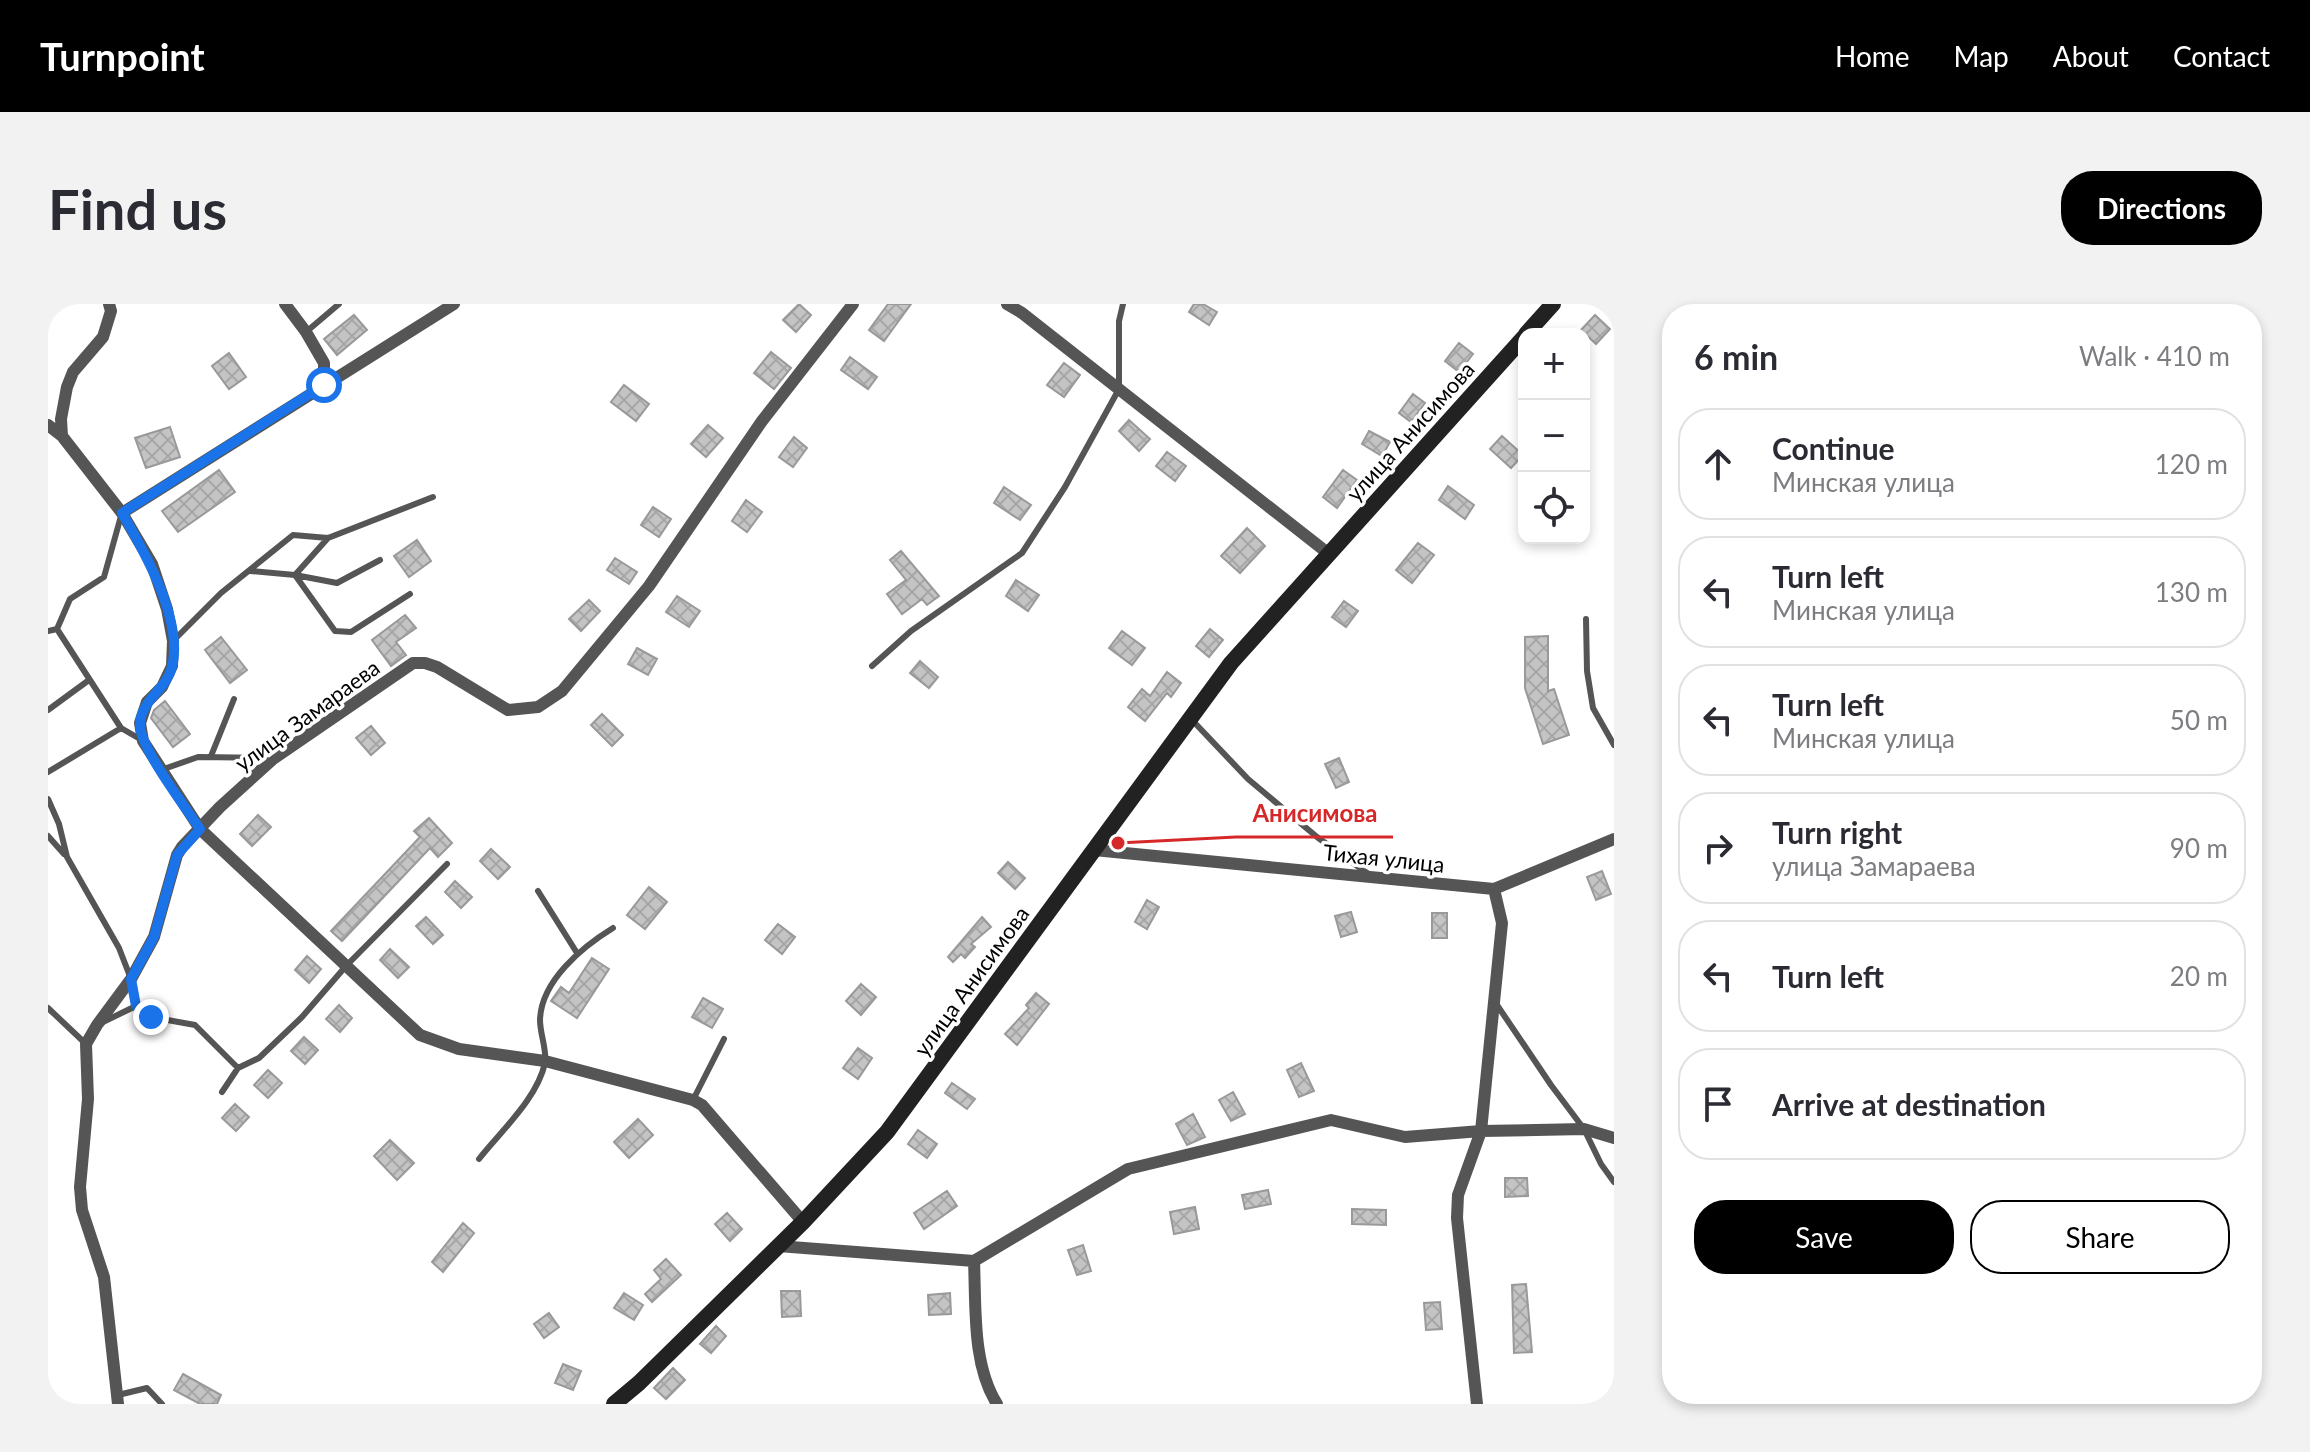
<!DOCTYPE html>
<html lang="en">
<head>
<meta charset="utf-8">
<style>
	body { margin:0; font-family:Lato,sans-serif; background:#f2f2f3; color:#2b2b33 }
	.controls { position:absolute; right:24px; top:24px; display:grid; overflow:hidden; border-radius:16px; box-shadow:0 4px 12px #0003 }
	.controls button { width:72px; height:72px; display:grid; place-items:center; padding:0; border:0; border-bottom:2px solid #e1e1e2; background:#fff; color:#2b2b33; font:40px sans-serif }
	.stop { position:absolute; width:24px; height:24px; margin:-18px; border:6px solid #1a73e8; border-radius:50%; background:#fff }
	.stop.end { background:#1a73e8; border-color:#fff; box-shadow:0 2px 8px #0008 }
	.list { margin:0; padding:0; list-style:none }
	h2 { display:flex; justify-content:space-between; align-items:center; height:104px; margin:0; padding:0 32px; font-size:34px }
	h2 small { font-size:26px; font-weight:400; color:#7c7c81 }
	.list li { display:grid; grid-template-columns:52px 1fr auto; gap:24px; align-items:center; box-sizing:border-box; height:112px; margin:0 16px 16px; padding:0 16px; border:2px solid #e1e1e2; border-radius:32px }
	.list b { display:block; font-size:30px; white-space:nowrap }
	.list p { margin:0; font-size:26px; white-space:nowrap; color:#7c7c81 }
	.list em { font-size:26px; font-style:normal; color:#7c7c81 }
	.actions { display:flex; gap:16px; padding:24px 32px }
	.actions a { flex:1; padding:18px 0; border:2px solid #000; border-radius:32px; text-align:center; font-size:28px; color:#000 }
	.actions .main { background:#000; color:#fff }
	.icon { flex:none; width:44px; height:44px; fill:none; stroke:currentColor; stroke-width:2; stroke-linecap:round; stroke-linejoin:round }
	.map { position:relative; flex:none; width:1566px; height:1100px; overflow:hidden; border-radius:32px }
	header { display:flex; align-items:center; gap:48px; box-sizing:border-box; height:112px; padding:0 40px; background:#000; color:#fff }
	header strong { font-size:38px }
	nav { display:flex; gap:44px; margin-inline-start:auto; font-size:28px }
	.intro { display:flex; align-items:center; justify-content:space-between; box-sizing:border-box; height:192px; padding:0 48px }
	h1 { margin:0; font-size:56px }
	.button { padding:20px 36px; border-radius:32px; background:#000; color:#fff; font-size:28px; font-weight:700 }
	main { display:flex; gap:48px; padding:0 48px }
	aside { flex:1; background:#fff; border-radius:32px; box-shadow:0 4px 12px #0003 }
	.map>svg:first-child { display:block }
	.building { fill:url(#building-cross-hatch); stroke:#999; stroke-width:2 }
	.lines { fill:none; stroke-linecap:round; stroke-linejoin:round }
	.lane { stroke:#555; stroke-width:6 }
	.street { stroke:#555; stroke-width:12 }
	.secondary { stroke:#222; stroke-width:16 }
	.route { stroke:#1a73e8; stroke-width:10 }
	.labels { text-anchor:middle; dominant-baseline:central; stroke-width:7; stroke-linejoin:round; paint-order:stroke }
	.street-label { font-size:22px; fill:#000; stroke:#fff }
	.leader { fill:none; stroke:#d62828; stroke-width:3 }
	.callout-dot { fill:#d62828; stroke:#fff; stroke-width:3 }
	.callout-label { font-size:24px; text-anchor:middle; font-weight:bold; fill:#d62828; stroke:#fff; stroke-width:7; stroke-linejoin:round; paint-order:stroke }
</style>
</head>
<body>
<header>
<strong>Turnpoint</strong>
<nav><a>Home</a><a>Map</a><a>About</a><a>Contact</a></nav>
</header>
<div class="intro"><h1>Find us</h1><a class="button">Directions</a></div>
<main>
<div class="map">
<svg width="1566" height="1100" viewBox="0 0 1566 1100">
	<defs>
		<pattern id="building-cross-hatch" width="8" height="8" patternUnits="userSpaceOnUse" patternTransform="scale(2)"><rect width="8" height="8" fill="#c4c4c4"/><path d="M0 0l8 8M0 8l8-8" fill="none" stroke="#a7a7a7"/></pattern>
	</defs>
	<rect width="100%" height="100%" fill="#fff"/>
	<path class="building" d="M751,0l12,11 -15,17 -13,-12z
		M840,0h23l-27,37 -15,-11z
		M1146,0h9l14,8 -8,13 -20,-13z
		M306,11l13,15 -30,25 -13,-16z
		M1547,11l15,14 -14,15 -15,-14z
		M1411,39l14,11 -14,18 -14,-11z
		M723,48l20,16 -17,21 -20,-16z
		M181,49l17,24 -17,12 -17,-23z
		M802,53l27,20 -9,12 -27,-19z
		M1016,59l16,12 -16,22 -17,-12z
		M576,81l25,19 -13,17 -25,-19z
		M1365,90l12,9 -14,19 -12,-9z
		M1081,116l21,19 -11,12 -20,-20z
		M660,121l15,13 -17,19 -15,-13z
		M122,123l10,30 -34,11 -11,-30z
		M1321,127l21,11 -8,14 -20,-12z
		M1454,132l21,19 -12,13 -21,-19z
		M746,133l13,11 -14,19 -14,-10z
		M1119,148l19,14 -11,15 -19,-15z
		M171,166l16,22 -57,40 -16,-21z
		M1295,166l14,10 -20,28 -14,-11z
		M1400,182l26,19 -9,14 -26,-19z
		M956,183l27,18 -11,15 -26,-17z
		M698,196l16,12 -15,20 -15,-11z
		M605,203l18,12 -12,18 -18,-12z
		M1199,224l18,18 -25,27 -19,-17z
		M369,236l14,21 -22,16 -15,-21z
		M1370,239l16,12 -22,28 -16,-13z
		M853,247l38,45 -12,9 -5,-6 -20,15 -15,-20 19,-14 -16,-20z
		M567,254l22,14 -8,12 -22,-14z
		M968,276l23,15 -11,16 -22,-15z
		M629,292l23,15 -11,16 -23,-15z
		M541,296l11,11 -19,20 -12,-12z
		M1296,297l14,10 -12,16 -14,-10z
		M357,311l11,13 -20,14 10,13 -15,11 -19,-26z
		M1162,325l13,11 -14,17 -13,-11z
		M1074,327l23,17 -13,17 -23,-17z
		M1500,332v55l6,-2 15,46 -26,9 -18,-56v-51z
		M173,333l26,33 -17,13 -25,-33z
		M589,344l20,11 -9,16 -20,-11z
		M872,357l18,16 -9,11 -19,-15z
		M1119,368l14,11 -10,14 -4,-4 -22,28 -17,-14 14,-18 8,7z
		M117,397l25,33 -17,13 -22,-29 3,-8z
		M554,410l21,21 -11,11 -21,-21z
		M323,422l14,17 -14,12 -15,-17z
		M1291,454l10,24 -13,6 -11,-24z
		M210,511l13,12 -19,19 -12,-12z
		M381,514l23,25 -14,14 -8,-9 -88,93 -11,-10 89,-94 -6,-6z
		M443,545l19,18 -12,12 -18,-18z
		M960,558l17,16 -10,11 -17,-16z
		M1554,567l9,23 -15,6 -9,-23z
		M407,577l17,16 -11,11 -16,-16z
		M601,583l18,15 -22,27 -18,-14z
		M1099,596l12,7 -12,22 -12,-7z
		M1303,608l6,20 -16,5 -6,-21z
		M1384,609h15v25h-15z
		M378,613l17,18 -10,9 -17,-18z
		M934,613l9,10 -20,17 4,3 -10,11 -4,-4 -8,8 -5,-5z
		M730,620l17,13 -13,17 -17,-14z
		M342,645l19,18 -11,11 -18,-18z
		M259,652l14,13 -12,14 -14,-13z
		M544,654l17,11 -32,49 -26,-17 10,-14 8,6z
		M813,680l15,13 -15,18 -15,-14z
		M988,689l13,11 -32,41 -12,-11 24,-26 -3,-3z
		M655,694l20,11 -11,19 -20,-11z
		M291,701l13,13 -12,14 -14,-13z
		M256,733l14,13 -13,14 -14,-13z
		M810,744l14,10 -14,21 -15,-11z
		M1253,759l13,28 -15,6 -12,-27z
		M220,766l14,13 -14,15 -14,-13z
		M904,779l23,16 -8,10 -22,-16z
		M1185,788l12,22 -14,7 -12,-21z
		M187,800l14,13 -13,14 -14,-13z
		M1145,810l12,23 -18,8 -11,-21z
		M590,815l15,16 -24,23 -15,-16z
		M870,826l19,14 -10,14 -19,-14z
		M342,836l24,23 -17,17 -23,-24z
		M1457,874h22l1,18 -23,1z
		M1220,886l3,14 -26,5 -3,-14z
		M899,887l10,15 -33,23 -10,-16z
		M1147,903l4,22 -25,5 -4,-22z
		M1304,905l34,1v15l-34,-1z
		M679,909l15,16 -12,12 -15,-17z
		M415,919l11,10 -31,39 -11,-10z
		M1035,941l8,26 -14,4 -9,-25z
		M618,955l15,16 -29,27 -7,-8 16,-15 -7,-9z
		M1478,980l6,68 -18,1 -2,-68z
		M733,987h19l1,25 -19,1z
		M576,989l19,12 -9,15 -20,-12z
		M902,989l1,21 -22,1 -1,-20z
		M1392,998l2,27 -16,1 -2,-27z
		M501,1009l10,14 -15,11 -10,-14z
		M668,1022l10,10 -15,17 -11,-9z
		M515,1060l18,7 -8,19 -18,-7z
		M625,1064l12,12 -19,19 -12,-11z
		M135,1070l38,21 -4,9h-17l-26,-14z"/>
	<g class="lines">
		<path class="lane" d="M258,28l33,-28
			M202,267l45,4 40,56 16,1 59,-38
			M247,271l42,8 43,-23
			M247,271l33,-37
			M1538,315l1,52 6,37 21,37
			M9,325l13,-30 34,-22 17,-61
			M0,327l9,-2 64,99 19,11
			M125,337l48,-48 72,-58 35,3 105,-41
			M824,362l39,-35 111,-78 43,-66 54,-98v-68l4,-17
			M0,406l41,-30
			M1144,416l56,59 69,58 50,36
			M163,452l23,-57
			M113,466l37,-13 73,1
			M0,468l73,-44
			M0,495l11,25 8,33 52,91 12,31 5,27 15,11 44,8 43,43
			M0,532l16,18
			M490,587l39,62
			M1447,698l56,83 33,44 17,35 13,18
			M0,704l38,36
			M55,718l33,-16
			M174,788l16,-24 21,-10 43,-41 44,-51 101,-102
			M645,796l31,-61
			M431,855c22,-28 58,-60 66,-96 2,-13 -5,-29 -5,-43 1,-39 42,-73 73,-92
			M70,1091l29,-7 15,16"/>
		<path class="street" d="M61,0l2,7 -8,26 -30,35 -6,15 -6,32 1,17 60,77 30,51 15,45 6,32 -1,25 -10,21 -15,15 -7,21 3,18 57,88 220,206 39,14 86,12 148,39 9,5 101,117
			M237,0l21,28 18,31v22
			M959,0l15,9 307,241
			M0,121l14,11
			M74,209l332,-209
			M1046,546l400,39 120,-50
			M730,942l196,15 154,-92 203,-49 74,17 76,-6 103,-2 30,9
			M926,957c2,46 -2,103 23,143
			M70,1100l-14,-127 -22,-67 -2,-23 8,-88 -2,-55 11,-19 34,-46 23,-42 23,-82 5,-8 38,-40 53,-48 140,-96h12l12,4 71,43 30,-3 24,-16 87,-105 113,-165 91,-117
			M1429,1100l-20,-186 1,-23 23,-64 21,-208 -8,-34"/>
		<path class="secondary" d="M1478,30l27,-30
			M566,1100l25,-21 164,-161 84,-90 344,-469 293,-326"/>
	</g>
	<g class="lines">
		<path class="route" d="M103,713l-15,-11 -5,-27 23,-42 23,-82 23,-26c-14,-21 -61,-82 -60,-105 1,-24 27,-35 32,-57 12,-46 -28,-116 -50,-154l202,-128"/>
	</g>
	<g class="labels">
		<g class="street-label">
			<text transform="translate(1362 127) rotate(-48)">улица Анисимова</text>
			<text transform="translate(259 411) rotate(-36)">улица Замараева</text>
			<text transform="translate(1336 554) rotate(6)">Тихая улица</text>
			<text transform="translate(923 677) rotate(-54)">улица Анисимова</text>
		</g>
	</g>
	<path class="leader" d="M1070 539L1188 533H1345"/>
	<circle class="callout-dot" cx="1070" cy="539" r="8"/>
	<g class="callout-label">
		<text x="1267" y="518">Анисимова</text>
	</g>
</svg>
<div class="controls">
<button>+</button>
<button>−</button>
<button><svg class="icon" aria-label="locate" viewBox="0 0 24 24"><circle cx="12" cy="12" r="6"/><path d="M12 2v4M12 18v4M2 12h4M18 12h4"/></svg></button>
</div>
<div class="stop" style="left:276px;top:81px"></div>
<div class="stop end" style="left:103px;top:713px"></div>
</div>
<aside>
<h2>6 min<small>Walk · 410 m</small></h2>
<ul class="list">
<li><svg class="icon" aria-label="ahead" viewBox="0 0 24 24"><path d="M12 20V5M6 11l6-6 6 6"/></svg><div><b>Continue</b><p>Минская улица</p></div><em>120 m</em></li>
<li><svg class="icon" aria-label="left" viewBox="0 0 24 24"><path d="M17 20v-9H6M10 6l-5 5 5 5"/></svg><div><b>Turn left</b><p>Минская улица</p></div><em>130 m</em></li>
<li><svg class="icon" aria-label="left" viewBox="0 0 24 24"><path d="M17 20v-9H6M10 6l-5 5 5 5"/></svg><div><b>Turn left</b><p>Минская улица</p></div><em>50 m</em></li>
<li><svg class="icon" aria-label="right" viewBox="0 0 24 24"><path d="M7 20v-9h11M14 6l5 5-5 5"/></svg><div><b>Turn right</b><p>улица Замараева</p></div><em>90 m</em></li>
<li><svg class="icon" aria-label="left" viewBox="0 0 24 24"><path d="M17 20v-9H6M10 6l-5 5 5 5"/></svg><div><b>Turn left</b></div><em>20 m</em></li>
<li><svg class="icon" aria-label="arrive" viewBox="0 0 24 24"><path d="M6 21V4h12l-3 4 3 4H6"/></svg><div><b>Arrive at destination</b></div></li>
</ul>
<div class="actions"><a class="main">Save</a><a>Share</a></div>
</aside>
</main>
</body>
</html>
